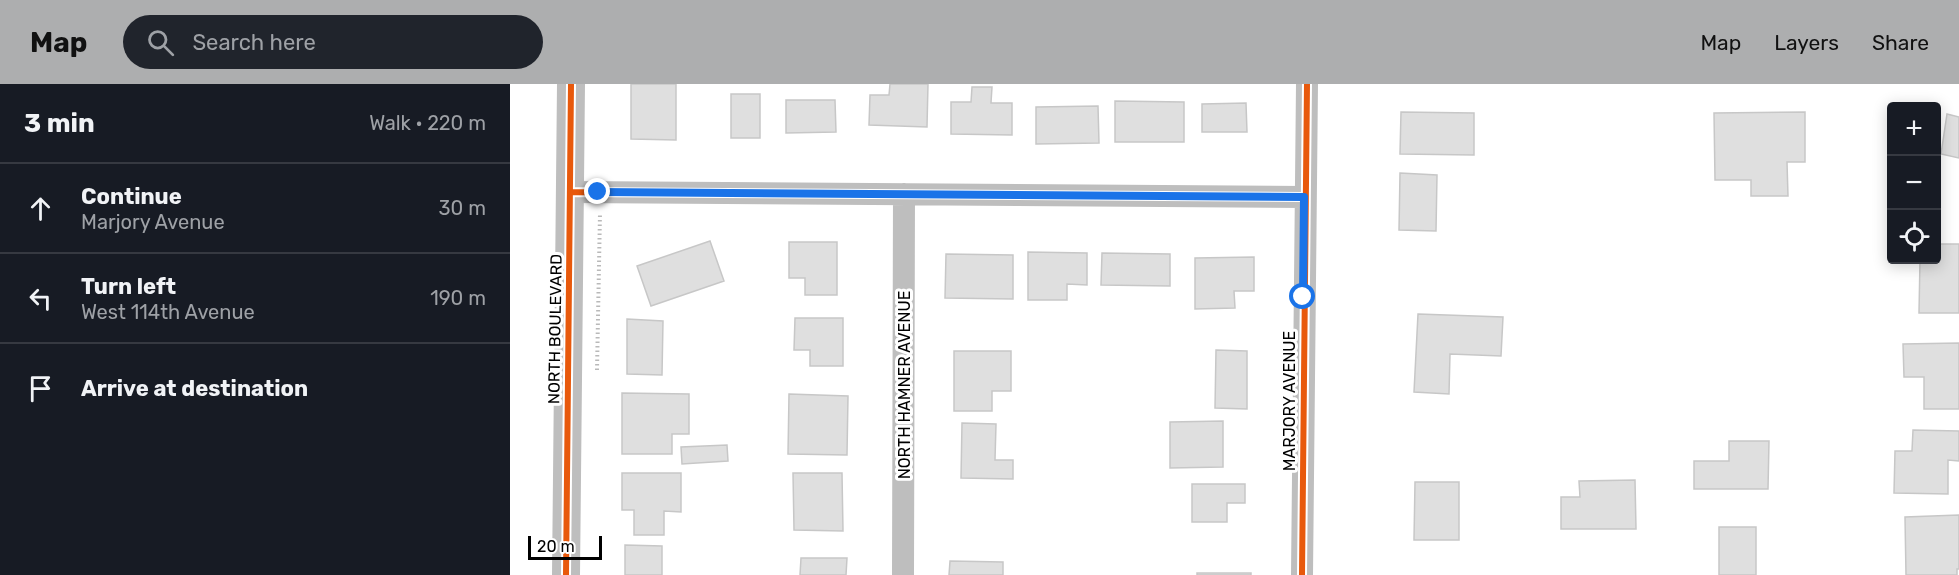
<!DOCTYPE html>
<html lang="en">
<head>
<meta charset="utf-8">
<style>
	body { margin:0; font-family:Rubik,sans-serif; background:#20242c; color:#f1f3f6 }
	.controls { position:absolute; right:18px; top:18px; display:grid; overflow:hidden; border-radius:6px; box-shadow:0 3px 15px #0003 }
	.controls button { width:54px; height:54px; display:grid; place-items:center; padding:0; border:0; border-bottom:2px solid #363941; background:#171b24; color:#f1f3f6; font:30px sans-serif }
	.scale { position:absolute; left:18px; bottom:15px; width:74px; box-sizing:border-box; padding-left:6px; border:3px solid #000; border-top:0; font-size:16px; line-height:21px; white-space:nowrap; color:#000; -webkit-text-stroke:4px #fff; paint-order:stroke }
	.stop { position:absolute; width:18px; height:18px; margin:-14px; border:4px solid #1a73e8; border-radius:50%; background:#fff }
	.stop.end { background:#1a73e8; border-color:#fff; box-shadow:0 2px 6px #0008 }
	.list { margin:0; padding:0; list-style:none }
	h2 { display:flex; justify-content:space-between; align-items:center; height:78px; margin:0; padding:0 24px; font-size:26px }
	h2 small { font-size:20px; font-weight:400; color:#9ea1a6 }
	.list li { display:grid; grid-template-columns:39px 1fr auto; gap:18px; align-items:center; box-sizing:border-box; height:90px; padding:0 24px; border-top:2px solid #363941 }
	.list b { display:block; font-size:22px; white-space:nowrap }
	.list p { margin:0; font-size:20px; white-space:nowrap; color:#9ea1a6 }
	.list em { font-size:20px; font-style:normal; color:#9ea1a6 }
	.icon { flex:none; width:33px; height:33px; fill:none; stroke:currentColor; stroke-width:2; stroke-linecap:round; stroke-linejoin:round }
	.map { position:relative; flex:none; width:1449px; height:491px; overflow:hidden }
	header { display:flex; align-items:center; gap:36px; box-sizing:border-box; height:84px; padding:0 30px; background:#adaeaf; color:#111 }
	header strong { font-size:28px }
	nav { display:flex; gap:33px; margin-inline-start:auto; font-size:21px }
	.search { width:420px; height:54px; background:#20242c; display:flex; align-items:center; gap:15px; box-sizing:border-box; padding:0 21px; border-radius:33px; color:#9ea1a6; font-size:22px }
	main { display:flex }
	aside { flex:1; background:#171b24 }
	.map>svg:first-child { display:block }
	.building { fill:#dfdfdf; stroke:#c7c7c7; stroke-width:1.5 }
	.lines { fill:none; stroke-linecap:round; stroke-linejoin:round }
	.path { stroke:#b9b9b9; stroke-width:4; stroke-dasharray:1.5 3; stroke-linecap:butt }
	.minor { stroke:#bebebe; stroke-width:22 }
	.tertiary { stroke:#bebebe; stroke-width:28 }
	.cycleway-casing { stroke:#fff; stroke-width:10 }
	.cycleway { stroke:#e8590c; stroke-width:6 }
	.route { stroke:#1a73e8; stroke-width:8 }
	.labels { text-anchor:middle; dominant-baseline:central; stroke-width:6; stroke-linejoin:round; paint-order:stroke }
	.street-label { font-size:16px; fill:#000; stroke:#fff }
</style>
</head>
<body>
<header>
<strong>Map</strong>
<div class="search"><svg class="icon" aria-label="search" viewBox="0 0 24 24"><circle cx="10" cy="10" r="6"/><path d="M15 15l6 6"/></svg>Search here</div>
<nav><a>Map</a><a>Layers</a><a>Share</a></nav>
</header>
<main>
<aside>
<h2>3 min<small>Walk · 220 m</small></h2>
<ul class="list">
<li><svg class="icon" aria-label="ahead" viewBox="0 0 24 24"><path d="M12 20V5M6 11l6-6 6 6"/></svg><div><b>Continue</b><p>Marjory Avenue</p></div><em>30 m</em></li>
<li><svg class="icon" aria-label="left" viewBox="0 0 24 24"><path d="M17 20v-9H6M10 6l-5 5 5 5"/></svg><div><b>Turn left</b><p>West 114th Avenue</p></div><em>190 m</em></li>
<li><svg class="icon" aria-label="arrive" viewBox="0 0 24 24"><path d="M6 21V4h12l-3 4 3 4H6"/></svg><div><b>Arrive at destination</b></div></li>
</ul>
</aside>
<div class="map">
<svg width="1449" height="491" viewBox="0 0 1449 491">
	<rect width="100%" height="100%" fill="#fff"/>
	<path class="building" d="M121,0h45v56l-45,-1z
		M380,0h38l-1,43 -58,-2 1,-30h19z
		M462,3h20l-1,16h21v32l-61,-1v-32h20z
		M221,10h29v44h-29z
		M276,16h49l1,32 -50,1z
		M605,17l69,1v40h-69z
		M736,19l1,29h-45v-28z
		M588,22l1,37 -63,1v-37z
		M891,28l73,1v42l-74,-1z
		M1295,28v50h-18l1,34h-37v-16h-36l-1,-67z
		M1437,30l12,3v41l-18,-4z
		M890,89l37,2 -1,56 -37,-1z
		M200,157l14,40 -73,25 -14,-40z
		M279,158h48v53h-32v-17h-16z
		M1426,160h23v69h-40l1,-53h16z
		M518,168l59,1v32l-20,-1v16h-39z
		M592,169l68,1v32l-69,-1z
		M436,170l67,1v44l-68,-1z
		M744,173v34h-20l1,17 -40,1v-51z
		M908,230l85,3 -2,39 -51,-2 -1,40 -35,-2z
		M285,234h48v48h-33v-16h-16z
		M117,235l36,2 -1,54 -35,-1z
		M1449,259v66h-35v-32h-20l-1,-33z
		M706,266l31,1v58l-32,-1z
		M444,267h57v40h-19v20h-38z
		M112,309l67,1v40h-17v20h-50z
		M279,310l59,2 -1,59 -59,-1z
		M713,337v46l-53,1v-46z
		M452,339l34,1 -1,36h18v19l-52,-1z
		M1403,346l46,1v30l-11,-1v34l-54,-1 1,-42h17z
		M1219,357h40l-1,48h-74v-28h35z
		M217,361l1,16 -46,3 -1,-17z
		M112,389h59v39l-17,-1v24h-30v-25h-12z
		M283,389h49l1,58 -49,-1z
		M1125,396l1,49h-75v-32h19l-1,-16z
		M905,398h44v58h-45z
		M682,400h53v19h-18v19h-35z
		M1449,431v54h-2v6h-51l-1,-58z
		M1209,443h37v48h-37z
		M115,461l37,1v29h-37z
		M291,474h46l-1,17h-46z
		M440,477l53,1v13h-54z
		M687,489h54v2h-54z"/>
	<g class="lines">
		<path class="path" d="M87,286l3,-157"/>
		<path class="minor" d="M60,108l734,5
			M393,491l1,-381
			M792,491l5,-491"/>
		<path class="tertiary" d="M56,491l5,-491"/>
		<g class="cycleway-casing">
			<path id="cycleway" d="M60,108l734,5
				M56,491l5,-491
				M792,491l5,-491"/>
		</g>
		<use href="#cycleway" class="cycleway"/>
	</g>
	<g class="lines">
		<path class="route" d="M88,108l706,5 -1,100"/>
	</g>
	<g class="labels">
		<g class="street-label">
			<text transform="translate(45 245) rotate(-89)">NORTH BOULEVARD</text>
			<text transform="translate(394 301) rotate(-90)">NORTH HAMNER AVENUE</text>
			<text transform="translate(779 317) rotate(-90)">MARJORY AVENUE</text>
		</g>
	</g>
</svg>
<div class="controls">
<button>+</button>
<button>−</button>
<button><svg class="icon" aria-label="locate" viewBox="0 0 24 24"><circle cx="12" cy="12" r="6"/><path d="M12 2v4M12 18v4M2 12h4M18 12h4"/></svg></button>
</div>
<div class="scale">20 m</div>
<div class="stop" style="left:793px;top:213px"></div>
<div class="stop end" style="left:88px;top:108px"></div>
</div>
</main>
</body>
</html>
